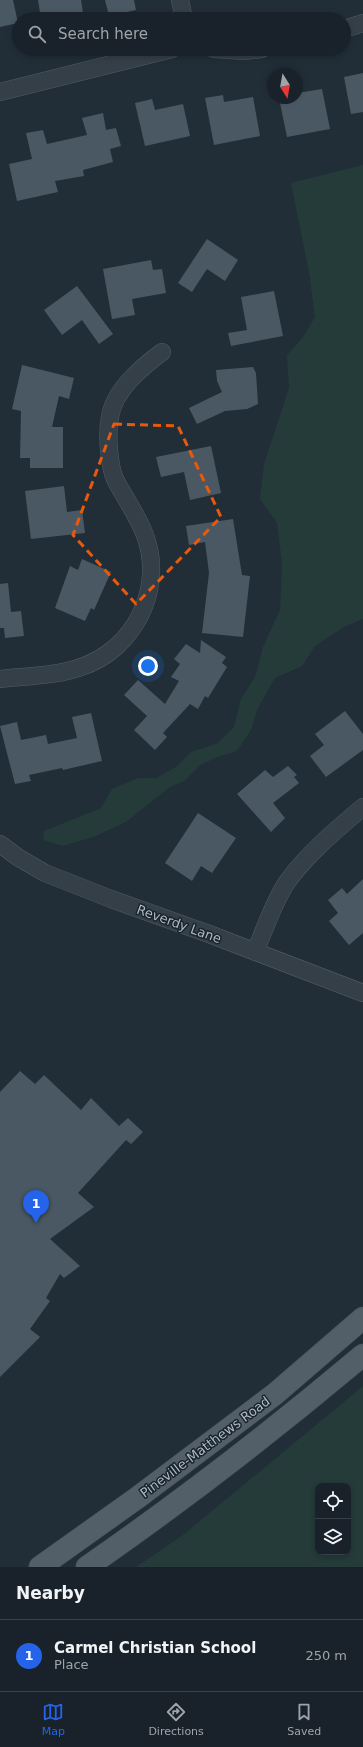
<!DOCTYPE html>
<html lang="en">
<head>
<meta charset="utf-8">
<style>
	body { margin:0; font-family:"DejaVu Sans",sans-serif; background:#222a32; color:#f1f3f6 }
	.controls { position:absolute; right:12px; bottom:12px; display:grid; overflow:hidden; border-radius:8px; box-shadow:0 2px 6px #0003 }
	.controls button { width:36px; height:36px; display:grid; place-items:center; padding:0; border:0; border-bottom:1px solid #373f47; background:#19222a; color:#f1f3f6; font:20px sans-serif }
	.compass { position:absolute; left:267px; top:68px; width:36px; height:36px; border-radius:50%; background:#19222a; box-shadow:0 2px 6px #0003; rotate:169deg }
	.you { position:absolute; left:148px; top:666px; width:14px; height:14px; margin:-10px; border:3px solid #fff; border-radius:50%; background:#1a73e8; box-shadow:0 0 0 6px #1a73e833 }
	.badge { display:grid; place-items:center; width:26px; height:26px; border-radius:50%; background:#2563eb; color:#fff; font-size:13px; font-weight:700 }
	.pin { position:absolute; translate:-50% -33px; filter:drop-shadow(0 1px 2px #0008) }
	.pin::after { content:''; position:absolute; top:21px; width:14px; height:12px; background:inherit; clip-path:polygon(0 0,100% 0,50% 100%) }
	.list { margin:0; padding:0; list-style:none }
	h2 { display:flex; justify-content:space-between; align-items:center; height:52px; margin:0; padding:0 16px; font-size:17px }
	h2 small { font-size:13px; font-weight:400; color:#9fa4a8 }
	.list li { display:grid; grid-template-columns:26px 1fr auto; gap:12px; align-items:center; box-sizing:border-box; height:72px; padding:0 16px; border-top:1px solid #373f47 }
	.list b { display:block; font-size:15px; white-space:nowrap }
	.list p { margin:0; font-size:13px; white-space:nowrap; color:#9fa4a8 }
	.list em { font-size:13px; font-style:normal; color:#9fa4a8 }
	.icon { flex:none; width:22px; height:22px; fill:none; stroke:currentColor; stroke-width:2; stroke-linecap:round; stroke-linejoin:round }
	.map { position:relative; flex:none; width:363px; height:1567px; overflow:hidden }
	.search { position:absolute; background:#19222a; box-shadow:0 2px 6px #0003; left:12px; right:12px; top:12px; height:44px; display:flex; align-items:center; gap:10px; box-sizing:border-box; padding:0 14px; border-radius:22px; color:#9fa4a8; font-size:15px }
	.sheet { height:124px; background:#19222a }
	nav { display:flex; justify-content:space-around; align-items:center; box-sizing:border-box; height:56px; border-top:1px solid #373f47; background:#19222a; font-size:11px; color:#9fa4a8 }
	nav a { display:grid; justify-items:center; gap:2px }
	nav .on { color:#2563eb }
	.map>svg:first-child { display:block }
	.green { fill:#243b39; fill-rule:evenodd }
	.building { fill:#495863 }
	.lines { fill:none; stroke-linecap:round; stroke-linejoin:round }
	.street-casing { stroke:#525d66; stroke-width:18 }
	.primary-casing { stroke:#414b55; stroke-width:23 }
	.street { stroke:#343f48; stroke-width:17 }
	.primary { stroke:#525f68; stroke-width:22 }
	.marked { fill:none; stroke:#e8590c; stroke-width:3; stroke-dasharray:8 5; stroke-linejoin:round }
	.labels { text-anchor:middle; dominant-baseline:central; stroke-width:3; stroke-linejoin:round; paint-order:stroke }
	.street-label { font-size:13px; fill:#afbac5; stroke:#1a242d }
</style>
</head>
<body>
<div class="map">
<svg width="363" height="1567" viewBox="0 0 363 1567">
	<rect width="100%" height="100%" fill="#212e38"/>
	<path class="green" d="M363,165v454l-19,8 -29,19 -13,20 -27,12 -17,30 -7,22 -14,21 -20,6 -18,9 -15,15 -14,6 -44,35 -30,14 -33,10 -20,-6 1,-9 57,-23 11,-19 26,-11h18l20,-11 15,-15 27,-9 16,-16 7,-28 14,-22 8,-30 17,-37 2,-46 -5,-41 -17,-24 4,-35 25,-76 -2,-33 16,-18 12,-20 -6,-45 -18,-89z
		M363,1386v181h-227l47,-32zM318,1486h30v66h-30z"/>
	<path class="building" d="M0,0h13l5,23 -18,4z
		M38,0h43l3,19h-43z
		M105,0h29l2,10 -27,6z
		M363,73v39l-12,2 -7,-37z
		M322,89l8,40 -43,8 -8,-39h18v-5z
		M223,95l1,7 29,-5 7,39 -46,9 -9,-47z
		M152,99l3,11 28,-6 7,32 -45,10 -10,-43z
		M103,113l3,17 10,-2 5,18 -11,3 3,13 -30,8 1,6 -29,5 3,11 -41,9 -8,-37 23,-5 -6,-26 17,-3 4,14 40,-9 -5,-17z
		M207,239l31,21 -13,21 -18,-12 -15,23 -14,-9z
		M151,260l2,10 9,-1 4,24 -34,6 3,16 -23,4 -9,-50z
		M77,286l36,48 -14,10 -17,-24 -20,15 -18,-25z
		M274,291l9,45 -52,10 -3,-13 19,-3 -6,-33z
		M22,365l52,13 -5,21 -10,-3 -7,31h11v41h-33v-10h-10l1,-47 -9,-2z
		M253,367l3,6 2,31 -11,5 -22,2 -28,13 -8,-16 33,-16 -5,-11 -1,-11z
		M211,446l10,47 -31,7 -6,-28 -23,5 -5,-20z
		M64,486l3,26 15,-2 3,23 -54,6 -6,-48z
		M233,519l9,56 8,1 -7,61 -41,-4 7,-60 -4,-31 -16,3 -3,-19z
		M82,559l29,13 -17,38 -3,-2 -6,13 -30,-13 15,-42 8,4z
		M8,583l3,29 10,-1 3,25 -19,2 -1,-10h-4v-44z
		M201,640l25,17 -4,6 5,4 -19,31 -3,-2 -7,13 -8,-5 -27,29 4,4 -12,13 -21,-20 13,-14 -23,-21 14,-15 27,24 14,-23 -8,-4 9,-13 -6,-5 12,-15 14,9z
		M345,711l18,23v16l-37,27 -16,-21 14,-11 -9,-11z
		M91,713l11,48 -39,9 -1,-2 -33,7 2,6 -16,3 -15,-58 17,-4 4,18 25,-5 2,9 29,-6 -5,-21z
		M288,766l9,9 -3,2 5,6 -26,20 12,15 -14,14 -34,-38 28,-24 8,7z
		M198,813l38,25 -24,35 -11,-7 -9,15 -27,-18z
		M363,879v54l-14,12 -20,-24 9,-8 -10,-13 14,-12 5,6z
		M20,1071l15,13 9,-9 37,35 10,-12 28,28 9,-8 15,14 -12,12 -5,-4 -48,53 16,14 -44,32 30,27 -16,12 -4,-4 -14,24 4,3 -20,28 10,8 -40,40v-285z"/>
	<g class="lines">
		<g class="street-casing">
			<path id="street" d="M180,0l4,19
				M344,29l19,-6
				M214,49l30,2 18,-2
				M0,92l172,-43
				M0,679c26,-3 56,-3 81,-12 52,-17 83,-76 65,-129 -7,-21 -21,-39 -31,-59 -4,-8 -5,-20 -6,-29 -1,-11 -1,-23 1,-33 4,-27 32,-50 52,-65
				M0,844l19,14 26,15 66,26 98,35 154,59
				M255,952c10,-23 18,-49 32,-70 21,-29 49,-52 76,-75"/>
		</g>
		<g class="primary-casing">
			<path id="primary" d="M40,1567l97,-69 138,-104 88,-76
				M87,1567c95,-66 187,-137 276,-212"/>
		</g>
		<use href="#street" class="street"/>
		<use href="#primary" class="primary"/>
	</g>
	<path class="marked" d="M114,424l64,2 43,91 -85,87 -63,-69z"/>
	<g class="labels">
		<g class="street-label">
			<text transform="translate(179 924) rotate(20)">Reverdy Lane</text>
			<text transform="translate(205 1447) rotate(-37)">Pineville-Matthews Road</text>
		</g>
	</g>
</svg>
<div class="controls">
<button><svg class="icon" aria-label="locate" viewBox="0 0 24 24"><circle cx="12" cy="12" r="6"/><path d="M12 2v4M12 18v4M2 12h4M18 12h4"/></svg></button>
<button><svg class="icon" aria-label="layers" viewBox="0 0 24 24"><path d="M12 4l9 5-9 5-9-5zM3 14l9 5 9-5"/></svg></button>
</div>
<svg class="compass" viewBox="-18 -18 36 36"><path d="M0-13l5 13h-10z" fill="#e53935"/><path d="M0 13l5-13h-10z" fill="#9fa4a8"/></svg>
<div class="you"></div>
<div class="pin badge" style="left:36px;top:1223px">1</div>
<div class="search"><svg class="icon" aria-label="search" viewBox="0 0 24 24"><circle cx="10" cy="10" r="6"/><path d="M15 15l6 6"/></svg>Search here</div>
</div>
<section class="sheet">
<h2>Nearby<small></small></h2>
<ul class="list">
<li><span class="badge">1</span><div><b>Carmel Christian School</b><p>Place</p></div><em>250 m</em></li>
</ul>
</section>
<nav>
<a class="on"><svg class="icon" aria-label="map" viewBox="0 0 24 24"><path d="M3 6l6-2 6 2 6-2v14l-6 2-6-2-6 2zM9 4v14M15 6v14"/></svg>Map</a>
<a><svg class="icon" aria-label="directions" viewBox="0 0 24 24"><path d="M12 3l9 9-9 9-9-9zM9 14v-3h6M13 9l2 2-2 2"/></svg>Directions</a>
<a><svg class="icon" aria-label="saved" viewBox="0 0 24 24"><path d="M7 4h10v16l-5-4-5 4z"/></svg>Saved</a>
</nav>
</body>
</html>
